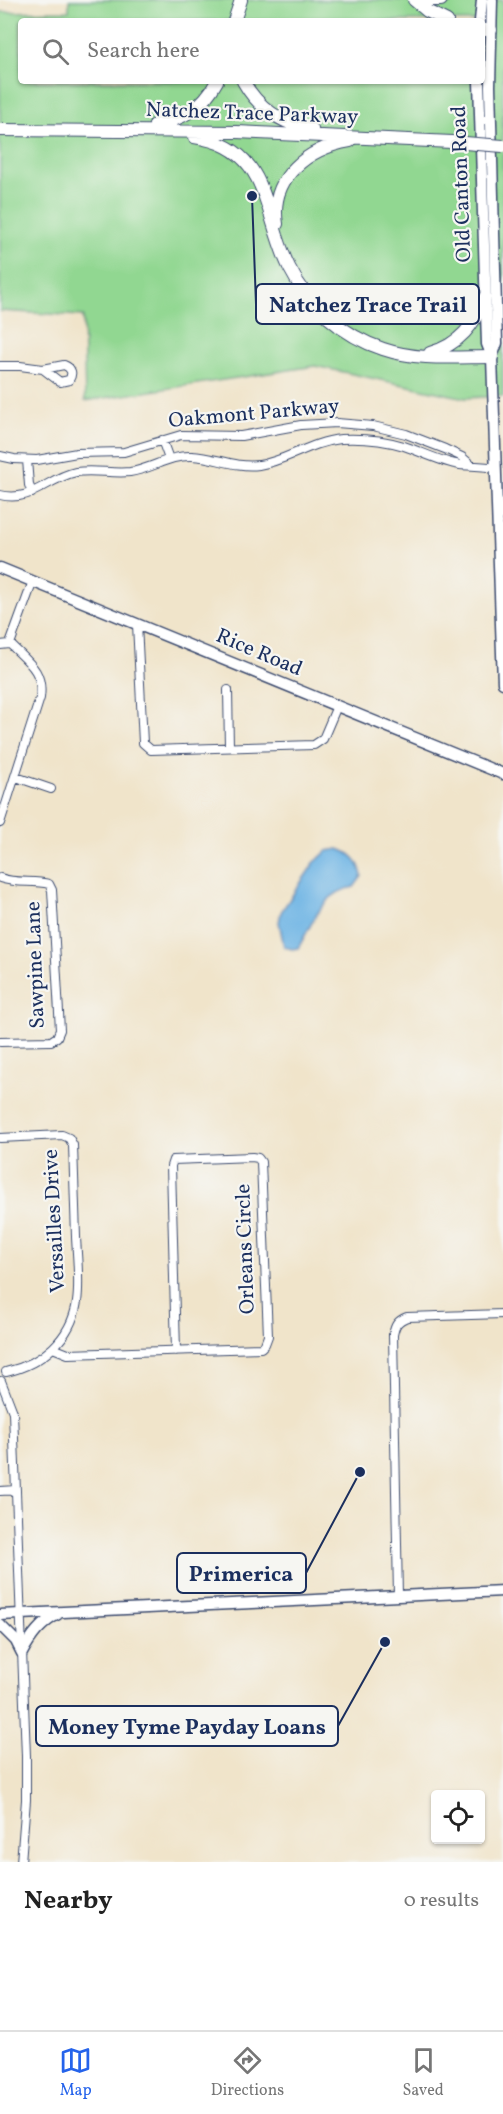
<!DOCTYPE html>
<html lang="en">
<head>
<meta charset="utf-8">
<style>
	body { margin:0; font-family:Vollkorn,serif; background:#f6f6f6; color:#222 }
	.controls { position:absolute; right:18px; bottom:18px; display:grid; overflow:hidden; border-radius:6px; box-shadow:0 2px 4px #0004 }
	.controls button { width:54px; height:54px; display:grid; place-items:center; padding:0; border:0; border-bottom:2px solid #e0e0e0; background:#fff; color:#222; font:30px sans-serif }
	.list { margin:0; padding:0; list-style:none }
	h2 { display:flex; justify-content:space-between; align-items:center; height:78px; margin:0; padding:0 24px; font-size:26px }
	h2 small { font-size:20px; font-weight:400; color:#767676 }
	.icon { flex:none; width:33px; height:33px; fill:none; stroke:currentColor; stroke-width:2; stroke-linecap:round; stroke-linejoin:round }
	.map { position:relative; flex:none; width:503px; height:1862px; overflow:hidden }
	.search { position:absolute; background:#fff; box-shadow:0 2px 4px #0004; left:18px; right:18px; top:18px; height:66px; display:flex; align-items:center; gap:15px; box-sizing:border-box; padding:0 21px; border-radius:6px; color:#767676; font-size:22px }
	.sheet { height:168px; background:#fff }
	nav { display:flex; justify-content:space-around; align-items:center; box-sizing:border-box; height:84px; border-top:2px solid #e0e0e0; background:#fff; font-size:16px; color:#767676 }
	nav a { display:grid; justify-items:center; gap:3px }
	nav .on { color:#2563eb }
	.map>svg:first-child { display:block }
	.green { fill:#91d791; stroke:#568378; stroke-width:1.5; fill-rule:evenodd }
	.water { fill:#6db4e4; stroke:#4472a1; stroke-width:1.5 }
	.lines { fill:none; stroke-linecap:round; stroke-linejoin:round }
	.street-casing { stroke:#3b4a6e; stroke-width:10 }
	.secondary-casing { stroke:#3b4a6e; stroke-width:13 }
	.primary-casing { stroke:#3b4a6e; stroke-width:14 }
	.street { stroke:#fff; stroke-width:8 }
	.secondary { stroke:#fff; stroke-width:10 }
	.primary { stroke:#fff; stroke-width:12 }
	.primary-bridge-casing { stroke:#3b4a6e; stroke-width:14; stroke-linecap:butt }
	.primary-bridge { stroke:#fff; stroke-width:12 }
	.labels { text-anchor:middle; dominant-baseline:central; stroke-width:4.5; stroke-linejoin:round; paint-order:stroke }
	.street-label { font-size:21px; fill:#1b2f5e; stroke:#f6f6f2 }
	.leader { fill:none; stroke:#1b2f5e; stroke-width:2 }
	.callout-dot { fill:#1b2f5e; stroke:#f6f6f2; stroke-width:2 }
	.callout { fill:#f6f6f2; stroke:#1b2f5e; stroke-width:2 }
	.callout-label { font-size:22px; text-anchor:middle; font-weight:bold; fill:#1b2f5e }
</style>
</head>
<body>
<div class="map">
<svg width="503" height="1862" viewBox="0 0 503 1862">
	<rect width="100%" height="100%" fill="#f6f6f2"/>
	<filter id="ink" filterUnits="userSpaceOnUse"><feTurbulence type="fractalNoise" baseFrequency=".0167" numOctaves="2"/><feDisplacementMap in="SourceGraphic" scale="12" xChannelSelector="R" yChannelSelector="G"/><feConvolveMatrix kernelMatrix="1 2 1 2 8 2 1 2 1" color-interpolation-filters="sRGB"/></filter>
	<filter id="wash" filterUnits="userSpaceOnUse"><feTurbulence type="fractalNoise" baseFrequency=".008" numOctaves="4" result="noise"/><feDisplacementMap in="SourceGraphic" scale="24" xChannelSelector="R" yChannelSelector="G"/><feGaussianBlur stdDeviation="1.35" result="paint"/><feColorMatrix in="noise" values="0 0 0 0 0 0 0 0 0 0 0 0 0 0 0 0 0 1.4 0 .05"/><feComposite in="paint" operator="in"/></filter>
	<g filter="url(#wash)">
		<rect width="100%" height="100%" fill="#f0e4ca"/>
		<path class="green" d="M69,0h434v396l-38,2 -150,-32 -230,35 -2,-85 -83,-5v-299l69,-1zM21,21h461v60h-461z"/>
		<path class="water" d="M339,849c14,5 20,12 23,27l-8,11c-32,5 -41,36 -56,61l-6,1 -8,-2 -5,-25 2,-10 33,-49 13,-12z"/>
	</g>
	<g filter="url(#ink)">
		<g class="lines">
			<g class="street-casing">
				<path id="street" d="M0,366h20l23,3 17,13 9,-2c4,-6 3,-12 -5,-15l-21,4
					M162,440l7,19
					M0,456l14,3 23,1 40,-7 47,-1 57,-17 60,1 60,-11 36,-2 36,3 33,8 39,15 17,8 8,7
					M27,460l2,25 3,8
					M0,495c32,8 47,-17 76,-23 18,-3 36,2 54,0 22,-3 39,-17 62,-16 23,1 43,12 67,9 28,-4 51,-23 82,-26 21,-1 43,1 63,7 18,6 37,16 56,19 12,1 24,1 36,3
					M137,624l6,119 8,7 163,-5 9,-6 14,-33
					M10,644l23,-63
					M0,645l10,-1c18,18 34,27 30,54l-40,125
					M228,690l1,57
					M16,777l35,12
					M0,878c16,6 33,2 49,6l3,6 8,140 -3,7 -6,4 -51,1
					M0,1138l62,-3 7,3 4,7c1,30 2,61 3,92 1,21 4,44 1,65 -6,37 -35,62 -71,70
					M53,1348l15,6 193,-6 4,-4 3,-8 -7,-174 -3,-4 -6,-1 -79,3 -2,6 5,185
					M1,1381l12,31 13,344v44l-5,62
					M0,1491l16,-1
					M398,1596l-5,-261c2,-10 4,-14 14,-18l96,-3"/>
			</g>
			<g class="secondary-casing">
				<path id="secondary" d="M492,0l-2,86 7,257 -5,14 11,326
					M480,21l2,-21
					M479,81l8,263 5,13
					M0,568l503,206
					M0,1615l503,-24
					M0,1625l16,16 6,12
					M22,1653c9,-17 19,-30 36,-39"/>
			</g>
			<g class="primary-casing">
				<path id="primary" d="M414,0l13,11 20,10
					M425,0h16
					M234,21l7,-21
					M482,30h9
					M243,81c15,27 39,43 69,48
					M155,125c28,-5 48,-18 62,-44
					M0,130l237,2 215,10
					M194,137c77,10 68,75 95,130 19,38 54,69 94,82 35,12 73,8 109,8
					M277,224c-8,-47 32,-76 73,-83
					M430,353c30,-9 44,-27 55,-56"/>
			</g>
			<use href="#street" class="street"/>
			<use href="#secondary" class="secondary"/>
			<use href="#primary" class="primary"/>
			<g class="primary-bridge-casing">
				<path id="primary-bridge" d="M452,142l51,4"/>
			</g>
			<use href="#primary-bridge" class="primary-bridge"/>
		</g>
	</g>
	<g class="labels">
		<g class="street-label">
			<text transform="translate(252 114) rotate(2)">Natchez Trace Parkway</text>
			<text transform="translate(462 184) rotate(-92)">Old Canton Road</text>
			<text transform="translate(254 414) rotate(-5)">Oakmont Parkway</text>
			<text transform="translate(259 653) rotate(23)">Rice Road</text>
			<text transform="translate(36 965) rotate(-92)">Sawpine Lane</text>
			<text transform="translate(55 1221) rotate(-93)">Versailles Drive</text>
			<text transform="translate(246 1249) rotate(-92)">Orleans Circle</text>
		</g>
	</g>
	<path class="leader" d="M252 196L256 304M360 1472L306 1573M385 1642L338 1726"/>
	<g class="callout-dot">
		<circle cx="252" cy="196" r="6"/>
		<circle cx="360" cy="1472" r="6"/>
		<circle cx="385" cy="1642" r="6"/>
	</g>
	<g class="callout">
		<rect x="256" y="284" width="223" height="40" rx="6"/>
		<rect x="177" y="1553" width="129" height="40" rx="6"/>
		<rect x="36" y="1706" width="302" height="40" rx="6"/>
	</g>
	<g class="callout-label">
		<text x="368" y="312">Natchez Trace Trail</text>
		<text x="241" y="1581">Primerica</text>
		<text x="187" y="1734">Money Tyme Payday Loans</text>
	</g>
</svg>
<div class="controls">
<button><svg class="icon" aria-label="locate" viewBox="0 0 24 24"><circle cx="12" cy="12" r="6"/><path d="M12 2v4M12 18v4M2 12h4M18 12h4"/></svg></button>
</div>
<div class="search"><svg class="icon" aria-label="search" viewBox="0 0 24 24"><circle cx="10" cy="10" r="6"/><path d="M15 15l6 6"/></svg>Search here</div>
</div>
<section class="sheet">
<h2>Nearby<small>0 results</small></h2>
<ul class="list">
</ul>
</section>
<nav>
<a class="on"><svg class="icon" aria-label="map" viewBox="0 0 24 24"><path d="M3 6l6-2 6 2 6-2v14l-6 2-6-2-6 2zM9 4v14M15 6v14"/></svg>Map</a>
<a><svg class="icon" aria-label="directions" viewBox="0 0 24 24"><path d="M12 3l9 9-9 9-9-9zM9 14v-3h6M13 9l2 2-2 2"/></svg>Directions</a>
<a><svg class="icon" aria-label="saved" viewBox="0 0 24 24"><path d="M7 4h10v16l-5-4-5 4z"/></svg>Saved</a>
</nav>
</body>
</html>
